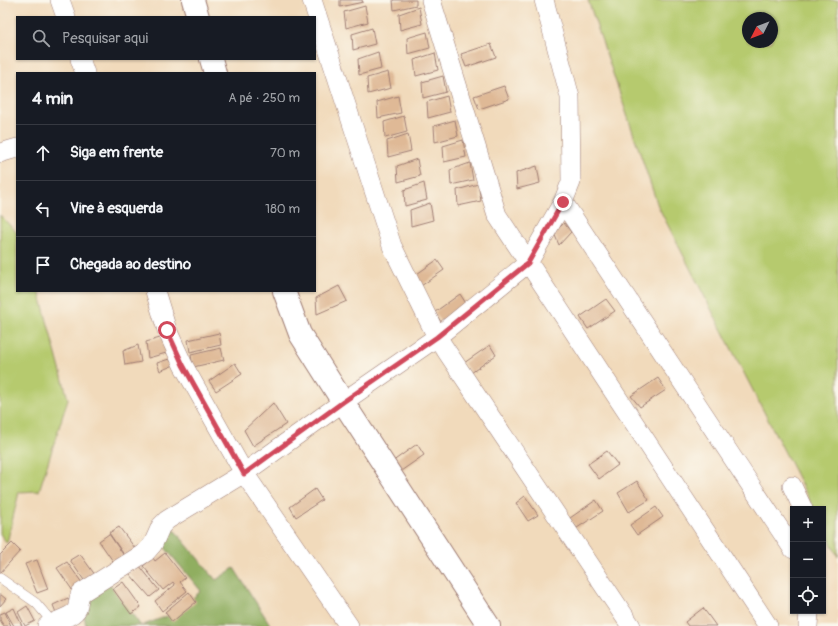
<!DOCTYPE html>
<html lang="pt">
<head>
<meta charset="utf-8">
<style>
	body { margin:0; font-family:Pangolin,sans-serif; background:#242831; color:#f1f3f6 }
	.controls { position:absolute; right:12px; bottom:12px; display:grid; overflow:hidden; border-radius:0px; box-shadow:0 1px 3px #0004 }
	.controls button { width:36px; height:36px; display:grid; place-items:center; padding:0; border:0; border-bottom:1px solid #363941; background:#171b24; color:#f1f3f6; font:20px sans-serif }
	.compass { position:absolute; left:742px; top:12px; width:36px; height:36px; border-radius:50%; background:#171b24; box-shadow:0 1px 3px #0004; rotate:228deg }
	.stop { position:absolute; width:12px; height:12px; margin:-9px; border:3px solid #d1495b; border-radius:50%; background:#fff }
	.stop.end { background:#d1495b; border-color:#fff; box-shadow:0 1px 4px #0008 }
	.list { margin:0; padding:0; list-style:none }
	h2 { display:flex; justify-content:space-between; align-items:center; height:52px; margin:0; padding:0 16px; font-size:17px }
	h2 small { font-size:13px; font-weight:400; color:#9ea1a6 }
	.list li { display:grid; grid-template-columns:26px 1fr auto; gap:12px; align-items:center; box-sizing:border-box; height:56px; padding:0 16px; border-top:1px solid #363941 }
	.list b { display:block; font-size:15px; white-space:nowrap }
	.list em { font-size:13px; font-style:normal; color:#9ea1a6 }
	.icon { flex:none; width:22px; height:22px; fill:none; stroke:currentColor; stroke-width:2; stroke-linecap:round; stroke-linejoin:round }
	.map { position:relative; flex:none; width:838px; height:626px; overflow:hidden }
	.search { position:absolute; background:#171b24; box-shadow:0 1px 3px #0004; left:16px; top:16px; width:300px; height:44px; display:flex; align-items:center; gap:10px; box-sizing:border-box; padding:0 14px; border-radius:0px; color:#9ea1a6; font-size:15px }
	.panel { position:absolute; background:#171b24; box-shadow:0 1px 3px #0004; left:16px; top:72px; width:300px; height:220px; border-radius:0px }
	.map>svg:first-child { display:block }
	.green { fill:#b6ca6e; stroke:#80744c; fill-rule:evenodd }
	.forest { fill:#90ae61; stroke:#6d6646 }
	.building { fill:#dfb996 }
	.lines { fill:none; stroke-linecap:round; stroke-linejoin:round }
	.service-casing { stroke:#9e7c73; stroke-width:10 }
	.minor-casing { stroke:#9e7c73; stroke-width:20 }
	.tertiary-casing { stroke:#9e7c73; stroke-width:24 }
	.service { stroke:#fff; stroke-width:9 }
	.minor { stroke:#fff; stroke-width:19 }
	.tertiary { stroke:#fff; stroke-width:22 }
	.route { stroke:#d1495b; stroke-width:5 }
</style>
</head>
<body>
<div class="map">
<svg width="838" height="626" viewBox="0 0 838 626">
	<rect width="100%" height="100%" fill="#fbf7ec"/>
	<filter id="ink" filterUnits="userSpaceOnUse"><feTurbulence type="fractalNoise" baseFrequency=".025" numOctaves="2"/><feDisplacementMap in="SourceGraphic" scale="8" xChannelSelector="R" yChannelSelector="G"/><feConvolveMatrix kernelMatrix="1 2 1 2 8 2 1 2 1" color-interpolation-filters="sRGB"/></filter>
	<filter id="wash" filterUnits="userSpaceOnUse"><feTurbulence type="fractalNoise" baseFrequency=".012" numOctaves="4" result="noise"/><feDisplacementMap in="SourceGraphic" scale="16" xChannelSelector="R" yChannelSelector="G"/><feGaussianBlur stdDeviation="0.9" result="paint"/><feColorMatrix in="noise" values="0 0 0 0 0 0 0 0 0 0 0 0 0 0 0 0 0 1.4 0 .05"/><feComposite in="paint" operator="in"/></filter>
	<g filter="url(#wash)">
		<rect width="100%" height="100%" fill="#f1dabb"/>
		<path class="green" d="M588,0h250v557l-15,-30v-18h-9l-156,-303zM748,18h24v24h-24z
			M0,215l17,18v58h22l29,108 -29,92 -20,1 -12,51 -7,-9z"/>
		<path class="forest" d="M171,526l45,54 18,-12 37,58h-185l-6,-31 26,-16 35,47 34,-13 26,-22 -45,-54z"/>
		<g id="blocks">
			<path class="building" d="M340,0h22l1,2 -23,5z
				M393,0h23v5l-22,5z
				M365,6l3,16 -22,6 -2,-16z
				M419,7l3,17 -22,6 -1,-16z
				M372,28l3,16 -22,6 -1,-16z
				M427,32l3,16 -22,6 -1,-16z
				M491,44l5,13 -30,10 -5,-13z
				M378,52l3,17 -22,6 -1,-16z
				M435,53l3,17 -22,6 -2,-16z
				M388,72l3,16 -23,6 -1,-16z
				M443,76l3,16 -23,6 -1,-16z
				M504,86l5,13 -30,10 -5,-13z
				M398,96l3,17 -23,5 -1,-16z
				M447,96l3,16 -22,6 -1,-16z
				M404,116l3,16 -22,6 -1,-16z
				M455,120l3,16 -23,6 -1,-16z
				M408,134l3,17 -23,6 -1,-16z
				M463,140l3,17 -22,5 -1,-16z
				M417,159l3,17 -22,6 -1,-16z
				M470,163l3,17 -22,5 -1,-15z
				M537,166l3,17 -23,6 -1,-16z
				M424,183l3,17 -22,6 -1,-16z
				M478,184l3,17 -23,5 -1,-16z
				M430,203l3,17 -22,6 -1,-16z
				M564,223l7,9 -12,13 -5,-12z
				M437,260l7,10 -26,18 -7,-10z
				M339,286l8,15 -30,13 -1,-16z
				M460,294l7,11 -26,17 -6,-10z
				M606,299l9,12 -27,18 -8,-12z
				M219,333l2,12 -31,7 -2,-12z
				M167,336l3,16 -22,6 -2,-16z
				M138,345l3,17 -16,3 -2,-14z
				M490,345l6,10 -25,18 -7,-10z
				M221,348l3,12 -31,7 -2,-12z
				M169,359l5,6 -14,6 -3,-8z
				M235,363l7,11 -26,17 -7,-10z
				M658,378l8,12 -26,17 -9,-11z
				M273,403l13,21 -33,22 -9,-16z
				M417,444l7,11 -26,18 -6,-11z
				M607,451l11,14 -19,14 -11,-15z
				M637,481l12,19 -20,12 -11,-19z
				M315,489l7,11 -26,17 -6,-10z
				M525,496l13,19 -10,6 -12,-18z
				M596,500l7,11 -26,17 -7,-10z
				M656,507l7,10 -26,18 -7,-10z
				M119,527l19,25 -11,7 -18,-26z
				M109,534l18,26 -10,7 -18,-26z
				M12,543l8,8 -20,22v-18z
				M165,553l20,25 -5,4 7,9 -25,20 -7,-10 20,-16 -2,-3 -10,8 -20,-24 10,-8 2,3z
				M80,554l18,25 -10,7 -18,-26z
				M37,560l11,29 -11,4 -12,-29z
				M67,562l18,25 -10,7 -18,-26z
				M139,565l20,25 -9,7 -21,-24z
				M123,582l18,25 -10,7 -18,-25z
				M189,592l7,10 -24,20 -7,-10z
				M0,594l6,5 -6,7z
				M68,598l5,11 -16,6 -4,-10z
				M27,606l8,15 -10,5 -7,-14z
				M14,608l8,18h-8l-8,-14z
				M703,608l13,18h-28l-3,-4z
				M5,612l6,14h-7l-4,-6v-6z"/>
		</g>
	</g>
	<g filter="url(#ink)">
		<use href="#blocks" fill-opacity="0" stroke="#9e7c73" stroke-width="1"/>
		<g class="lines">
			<g class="service-casing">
				<path id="service" d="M0,578l36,25 17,20"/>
			</g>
			<g class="minor-casing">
				<path id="minor" d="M60,0l6,17
					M312,0l80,246 45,91 194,289
					M431,0l66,215 271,411
					M80,59l5,14
					M0,153l17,-5
					M563,202l230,347
					M155,291l12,39 16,35 61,108 105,153
					M792,486l11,23
					M47,626c8,-5 26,-9 30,-17 2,-6 1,-11 4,-16l65,-41 7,-8 8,-18 6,-6 77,-47 99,-71 94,-65 91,-74 35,-61 8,-20 -1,-85 -26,-97
					M808,626l1,-15"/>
			</g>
			<g class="tertiary-casing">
				<path id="tertiary" d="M193,0l5,17
					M211,59l4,14
					M284,291l16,43 43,68 146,224"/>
			</g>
			<use href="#service" class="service"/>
			<use href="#minor" class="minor"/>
			<use href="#tertiary" class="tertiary"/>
		</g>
	</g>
	<g class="lines" filter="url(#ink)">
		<path class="route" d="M167,330l16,35 61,109 99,-72 94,-65 91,-74 35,-61"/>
	</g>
</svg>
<div class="controls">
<button>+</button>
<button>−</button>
<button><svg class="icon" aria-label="locate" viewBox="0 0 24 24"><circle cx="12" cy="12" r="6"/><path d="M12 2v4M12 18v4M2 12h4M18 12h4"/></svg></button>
</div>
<svg class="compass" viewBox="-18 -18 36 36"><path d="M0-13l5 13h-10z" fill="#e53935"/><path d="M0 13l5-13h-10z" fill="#9ea1a6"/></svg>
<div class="stop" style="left:167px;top:330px"></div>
<div class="stop end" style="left:563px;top:202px"></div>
<div class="search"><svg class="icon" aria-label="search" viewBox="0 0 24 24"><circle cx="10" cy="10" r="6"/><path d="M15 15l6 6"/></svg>Pesquisar aqui</div>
<section class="panel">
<h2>4 min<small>A pé · 250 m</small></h2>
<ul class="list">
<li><svg class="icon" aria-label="ahead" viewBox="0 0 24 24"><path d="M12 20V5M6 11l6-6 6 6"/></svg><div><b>Siga em frente</b></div><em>70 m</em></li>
<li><svg class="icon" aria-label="left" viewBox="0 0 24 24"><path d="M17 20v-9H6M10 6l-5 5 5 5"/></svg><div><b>Vire à esquerda</b></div><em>180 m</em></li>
<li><svg class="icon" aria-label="arrive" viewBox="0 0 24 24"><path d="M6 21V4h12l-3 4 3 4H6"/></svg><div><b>Chegada ao destino</b></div></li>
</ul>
</section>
</div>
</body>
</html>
